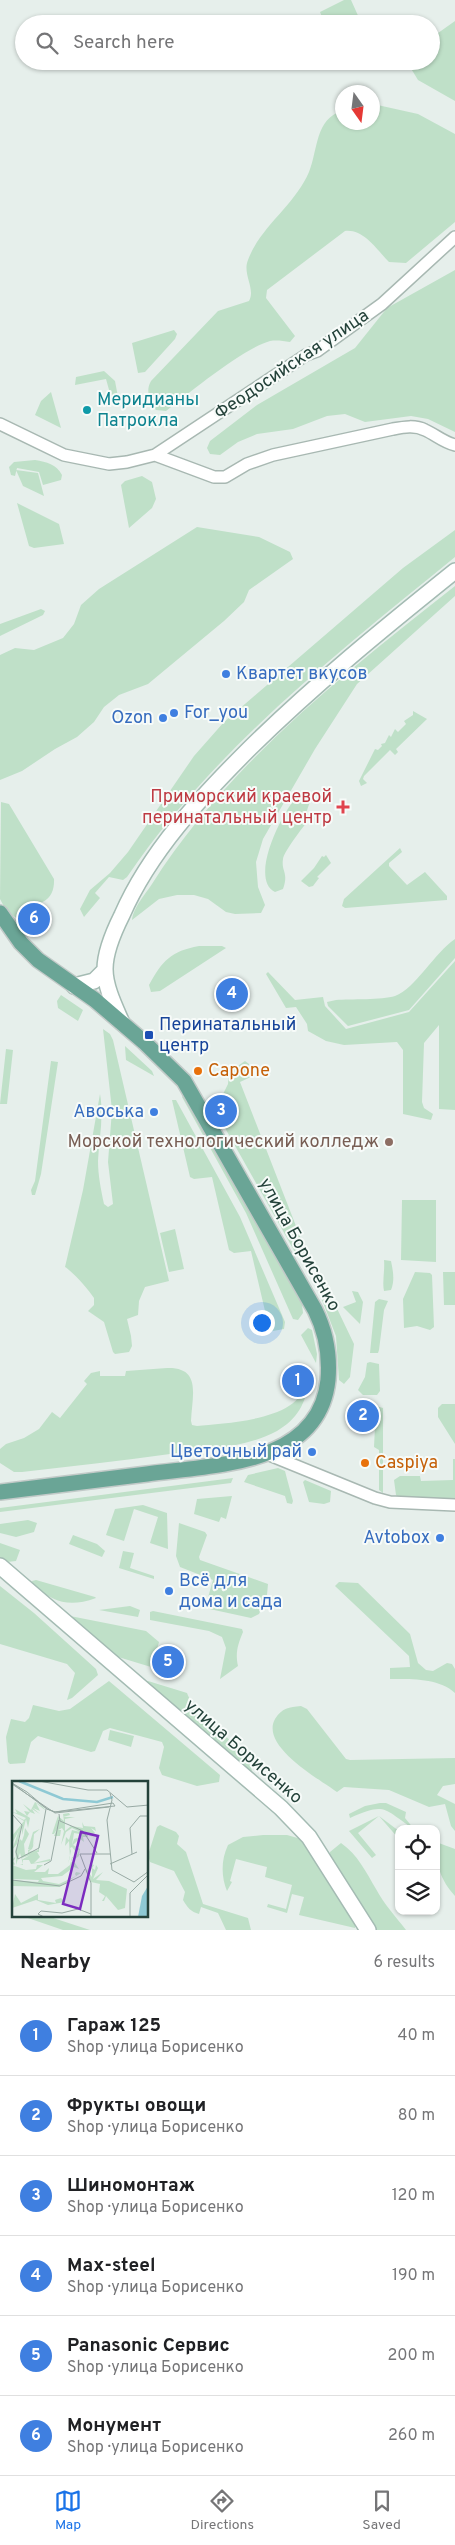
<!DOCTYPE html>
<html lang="en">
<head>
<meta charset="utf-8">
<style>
	body { margin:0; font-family:Overpass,sans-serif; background:#f2f2f2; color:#202124 }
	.controls { position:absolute; right:15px; bottom:15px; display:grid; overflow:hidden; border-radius:10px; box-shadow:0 1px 4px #0004 }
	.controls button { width:45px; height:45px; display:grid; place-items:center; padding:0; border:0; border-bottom:1px solid #e0e0e0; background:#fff; color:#202124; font:25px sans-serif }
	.compass { position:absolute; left:335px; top:85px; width:45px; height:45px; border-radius:50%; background:#fff; box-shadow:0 1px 4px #0004; rotate:166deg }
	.you { position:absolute; left:261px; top:1322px; width:18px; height:18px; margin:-12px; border:4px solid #fff; border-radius:50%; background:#1a73e8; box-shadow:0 0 0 8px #1a73e833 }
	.badge { display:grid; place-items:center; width:32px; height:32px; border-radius:50%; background:#1a73e8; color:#fff; font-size:16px; font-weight:700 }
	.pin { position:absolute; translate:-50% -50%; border:2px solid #fff; box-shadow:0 1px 5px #0006 }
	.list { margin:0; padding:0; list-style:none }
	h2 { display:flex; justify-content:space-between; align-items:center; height:65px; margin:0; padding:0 20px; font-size:21px }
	h2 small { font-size:16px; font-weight:400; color:#757577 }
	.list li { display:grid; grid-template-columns:32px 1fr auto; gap:15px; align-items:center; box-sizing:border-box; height:80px; padding:0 20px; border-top:1px solid #e0e0e0 }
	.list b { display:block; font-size:19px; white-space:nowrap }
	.list p { margin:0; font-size:16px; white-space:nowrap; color:#757577 }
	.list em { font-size:16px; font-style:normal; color:#757577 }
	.icon { flex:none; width:28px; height:28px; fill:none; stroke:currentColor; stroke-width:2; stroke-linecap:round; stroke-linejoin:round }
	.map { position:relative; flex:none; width:455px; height:1930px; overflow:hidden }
	.search { position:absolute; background:#fff; box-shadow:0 1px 4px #0004; left:15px; right:15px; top:15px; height:55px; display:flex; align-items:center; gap:12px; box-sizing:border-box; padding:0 18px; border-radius:28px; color:#757577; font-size:19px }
	.sheet { height:545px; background:#fff }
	nav { display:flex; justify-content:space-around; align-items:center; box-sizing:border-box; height:70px; border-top:1px solid #e0e0e0; background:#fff; font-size:14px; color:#757577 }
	nav a { display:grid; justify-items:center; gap:2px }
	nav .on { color:#1a73e8 }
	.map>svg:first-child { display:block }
	.green { fill:#bfe0c8 }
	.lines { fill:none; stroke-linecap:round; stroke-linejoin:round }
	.minor-casing { stroke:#a8b8b2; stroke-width:14 }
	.secondary-casing { stroke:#a4bbb3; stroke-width:18 }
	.primary-casing { stroke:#c2cac8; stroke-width:18 }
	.minor { stroke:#fff; stroke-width:11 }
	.secondary { stroke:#fff; stroke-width:15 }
	.primary { stroke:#6aa596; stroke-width:15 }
	.culture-dot { fill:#0f9aa8; stroke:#f7fbf9; stroke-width:2 }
	.shop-dot { fill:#3f7fe0; stroke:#f7fbf9; stroke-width:2 }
	.health-dot { fill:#e0444e; stroke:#f7fbf9; stroke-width:2 }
	.transit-dot { fill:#1a4fb4; stroke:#f7fbf9; stroke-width:2 }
	.food-dot { fill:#e8710a; stroke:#f7fbf9; stroke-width:2 }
	.education-dot { fill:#8d6e63; stroke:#f7fbf9; stroke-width:2 }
	.labels { text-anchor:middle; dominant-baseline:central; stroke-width:4; stroke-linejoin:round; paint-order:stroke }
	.street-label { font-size:18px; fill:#24423a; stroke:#f7fbf9 }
	.culture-label { font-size:18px; fill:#0d838f; stroke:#f7fbf9; text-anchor:start }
	.shop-label { font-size:18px; fill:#366cbe; stroke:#f7fbf9; text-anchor:end }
	.health-label { font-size:18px; fill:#be3a42; stroke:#f7fbf9; text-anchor:end }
	.transit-label { font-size:18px; fill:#164399; stroke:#f7fbf9; text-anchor:start }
	.food-label { font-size:18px; fill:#c56008; stroke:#f7fbf9; text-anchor:start }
	.education-label { font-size:18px; fill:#785e54; stroke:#f7fbf9; text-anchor:end }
	.inset-river { fill:none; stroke:#8ec9d4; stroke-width:2.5 }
	.inset-road { fill:none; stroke:#98aaa4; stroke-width:1 }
	.view { fill:#7b2cbf; fill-opacity:0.15; stroke:#7b2cbf; stroke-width:2.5 }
	.inset-edge { fill:none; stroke:#24423a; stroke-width:2.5 }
</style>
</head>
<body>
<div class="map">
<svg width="455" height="1930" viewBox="0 0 455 1930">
	<rect width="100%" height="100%" fill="#e6efeb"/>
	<path class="green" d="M344,0h7l9,20 -2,4h-33l-5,-12z
		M455,21v80l-37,-21 -11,-18 24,-1v-23z
		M373,104l45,10 37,20v88l-49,41 -17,-1c-12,-12 -25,-33 -44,-31l-78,59 -1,8 29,38 -5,6c-7,-1 -13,-2 -20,-1 -26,7 -81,52 -104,70l-10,-1c-6,-8 -11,-19 -5,-29l67,-70 31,-10c7,-12 -7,-27 -1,-41 12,-33 47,-55 61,-88 9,-22 6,-53 33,-61v11h30z
		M455,270v162l-27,-13 -17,-3 -46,6 -20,-8 -18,2 -34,13 -36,5 -19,8 -18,13 -10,-1 -3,-6 3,-7 47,-36 98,-57 32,-40z
		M174,330l3,4 -2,5 -30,33 -7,1 -6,-30z
		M104,371l11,10 3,16h-7l-5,-18 -31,6 1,-8z
		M51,392l10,36 -26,-13 6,-14z
		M35,460c12,2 21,4 27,15l-1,5 -18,5 -4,-13 -22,-4 -2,8 -4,-1 -2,-8 5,-5z
		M16,470l22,3 6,23 -21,-10z
		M142,476l10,6 4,17 -4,9 -23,20 -8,-43 4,-4z
		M17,503l42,21 5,20 -30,4 -5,-2z
		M197,527l62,10 31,15 3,7 -44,31 -5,12 -20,19 -76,63 -29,11 -15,12 -10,15 -17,15 -22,12 -33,22 -22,9v-125l15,-7 19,2 29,-12 11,-14 7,-19 18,-16z
		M455,530v27c-119,97 -241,192 -328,320l-4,3 -14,-3 -14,16 5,5 -16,19 -4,-8 10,-19 20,-17 18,-21 66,-96 30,-34 179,-154z
		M455,586v10l-98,88 -42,65 -52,90 -7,23 2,25 7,18 -4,8 -26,1 -9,-2 -18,-13 -14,-4h-17l-18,4 -27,21c1,-12 14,-27 20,-36 76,-120 193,-211 303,-298z
		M41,609l4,2 -2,4 -43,21v-12z
		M413,711l14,8 -31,30 2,3 -3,3 -5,-5 -26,26 -1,3 4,4 -6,3 -2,-5 16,-32 3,1 4,-4 -1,-2 4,-1 4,-8 2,2 4,-8 3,3 8,-8 -2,-3 9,-6z
		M303,790l5,1c6,8 1,11 -1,20l3,7c-3,4 -26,33 -27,41 -2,13 6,13 0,30l-8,3c-28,-14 11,-89 28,-102z
		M1,802l8,2 45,75c1,21 -13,26 -30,28l-4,13 -13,-8 -7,-13z
		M400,848l2,4 -13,11v3l18,19 18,-13 22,24v4l-102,8 -3,-2 2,-7z
		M326,855l5,8 -14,14 2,1 -6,8 -4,1 -8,-6 13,-13 8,-12 2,1z
		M455,939v19l-46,52 -61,16 -20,-20 -1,-4 9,-2c14,-1 46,0 59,-4 20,-7 40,-44 60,-57z
		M199,946h23l4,2 -66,43 -9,1 -2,-7c13,-24 22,-34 50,-39z
		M455,961v149l-16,-1v-84l-15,18 -2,59 2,6 9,6 -2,6 -28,-6v-64l-6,-8 -53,3 -18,-4 -18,-10 -1,-7 -11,-17 -10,1 -20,-34 2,-2 27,28 28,-3 2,9 21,23 63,-17z
		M61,995l22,15 -5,11 -20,-13 -1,-7z
		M103,1029l7,5 3,6 56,241 -24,6 -6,14 -1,14 -11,4 4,17 1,10 -3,6 -14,2 -2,-2 -9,-30 -16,-11 6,-6v-7c-5,-8 -22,-27 -29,-31l18,-77 17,-96c4,23 -1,45 -2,67 0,14 3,29 6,43l4,3 5,-3 -5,-42 4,-52z
		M125,1046l27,25 2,5 -28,-16z
		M6,1049l7,1 -6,54h-7z
		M51,1061l7,1 -17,112 -6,21h-3l-1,-5 4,-9z
		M245,1061l4,3 4,12 -13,6 68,175 -4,2 -8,-5 -71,-126v-4l8,-7 -11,-21 6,-12 1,-12z
		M183,1096l119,208 1,9 -5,7 -5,-1 -47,-106 -64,-116z
		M172,1100h4l64,117 45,105 -1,7 -11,2 -4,-3 -18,-77 -17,2 -5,-3 -17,-73 -18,2 -4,-2z
		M402,1200h34v62l-35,-2z
		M175,1229l9,40 -15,3 -9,-39z
		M384,1260l7,1c2,10 4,19 0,29l-7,1c-2,-9 1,-21 0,-31z
		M415,1272l15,1 2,2 2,52 -4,3 -13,-4 -13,2 -1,-29z
		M443,1272h12v33h-11z
		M352,1291l6,1 5,10 -3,22 -17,-17 13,-5z
		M331,1296l23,48 -4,33 -6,7 -5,-4 -3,-44 -14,-36z
		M379,1299l9,2 -4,9 -5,40 -1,3h-8l5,-51z
		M308,1328l4,2 5,24 -1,9 -15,-28z
		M370,1362l9,2 1,27 -3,4h-14l-5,-5 7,-13 2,-14z
		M167,1368c35,-1 25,28 24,53l1,4 5,1c29,-3 111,-6 107,-47l4,2c-1,22 -12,39 -31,50 -32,17 -72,19 -107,23 -50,7 -99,12 -148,18h-8l-14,-9v-14l6,-5 18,-6 15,-9 13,-17 8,6 27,-34 -3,-3 7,-8 9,-2v5h25l1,-5z
		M442,1404h13v40l-17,-27v-9z
		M376,1406l7,2v85l-4,-3v-40l-5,-3z
		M453,1459h2v41l-57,-3 -2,-2 -2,-15 6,-4h20l1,5 32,-1z
		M278,1468l7,3 1,4 7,26 -1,3 -5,-1 -2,-7 -41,-14 4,-7z
		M233,1478l-2,5 -231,29v-4z
		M305,1480l26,11 -1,11 -6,2 -15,-2 -6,-20z
		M232,1496l-6,23 -5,-2 -2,5 -25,-8 3,-15z
		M143,1505l24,8 1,36 -18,-6 8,-26 -24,-8 -10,32 -18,-6 9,-26z
		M28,1520l9,3 -3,9 -18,5 -16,-4v-9z
		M179,1523l26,9 2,3 -8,22 1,3 68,24 -1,11 -8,19 -8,4 -46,-10 8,-28 -33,-13 -4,-11z
		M73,1535l24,9 8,7 -3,6 -33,-13z
		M0,1543l20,7 -4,11 -9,1 -7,-5z
		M123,1551l11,2 -4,15 24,8v3l-35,-11z
		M36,1580l59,17 1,1c-28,10 -42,4 -63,-13l-1,-4z
		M339,1582l19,1 52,51 8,29 8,7 7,1 14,-8 5,1 3,5v24c-16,-15 -44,-14 -65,-14v-11l20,-1 -1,-11 -74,-70z
		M0,1586l34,27 62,56 2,6 -26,23 -5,2 8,-27 -8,-9 -67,-20z
		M130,1606l10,4 -2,7 -39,-7z
		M153,1611l89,18 1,3c-5,12 -8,21 -5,34l-18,13 6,-31 -4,-11 -13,-6 -59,-11v-8z
		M70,1616l76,15 13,11 -6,23 -2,2 -36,-11 -44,-37z
		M109,1681l111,94 -1,7 -22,4 -35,-11 -3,-7 5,-21 -2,-5 -52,-14 -7,3 -8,20 -4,1 -53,-16 -7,6 -6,21 -15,1 -2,-2 -2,-25 5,-18 14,3 4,-4 4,-13 26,6 11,-2z
		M148,1681l39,12c9,26 68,58 65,81l-106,-92z
		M301,1706l6,3 39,50 4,1 105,-2v26l-12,2 -6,9 18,9v27l-4,-5 -6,-22 -16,3 -40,-17 -45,-3 -7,5c-18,-13 -77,-46 -62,-73 7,-11 14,-12 26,-13z
		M110,1730l24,6 -3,11 -23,-7z
		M380,1803h6l20,9 -1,6 9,11c-30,-19 -27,-28 -64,-11l-1,-4 16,-8z
		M379,1816l-21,17 18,22 -4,3 -23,-27 30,-15 20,15v8z
		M160,1825l16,7 3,4 -2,8 9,8 17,52 45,14 3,12h-25l-8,-17 -17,-6 -2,7c-8,-2 -12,-7 -16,-14l2,-8 -11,-21 -24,-9 -2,-7 9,-28z
		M263,1835h24l14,4 54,85v4l-56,-13 5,-18 -12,-3 -5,19 -20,-6 1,-3 18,5 6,-24 -27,-8 2,-10 -31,-8 -6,22 2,1 -5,9c-6,-15 -6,-31 1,-46l15,-8z
		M436,1842l19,7v47c-15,-17 -19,-31 -19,-54z
		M341,1843c17,12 25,29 35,46 8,15 20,28 30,41h-29l-47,-75v-3z
		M22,1916h25l43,14h-27z"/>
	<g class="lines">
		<g class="minor-casing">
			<path id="minor" d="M0,424l64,31 45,9 18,-2 28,-7 151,-100 11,-4 65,-47 73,-67
				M155,455l59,22h11l22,-13 26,-9 120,-26c11,-2 22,-4 32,1 11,5 18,12 30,15
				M267,1454l108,44 15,4 65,3"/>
		</g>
		<g class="secondary-casing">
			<path id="secondary" d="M74,986l20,-5 11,-11
				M122,1023c-7,-16 -17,-36 -17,-54 0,-18 9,-38 17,-54 28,-64 78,-117 127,-166 65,-64 135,-121 206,-178
				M0,1566l281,242 28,29 59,93"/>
		</g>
		<g class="primary-casing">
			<path id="primary" d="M0,913l21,30 17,17 57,40 49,42 40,39 131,229c11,22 15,46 13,70 -9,86 -115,85 -181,94 -49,6 -98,12 -147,18"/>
		</g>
		<use href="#minor" class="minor"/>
		<use href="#secondary" class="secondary"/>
		<use href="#primary" class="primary"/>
	</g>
	<circle class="culture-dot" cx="87" cy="410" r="5"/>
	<g class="shop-dot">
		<circle cx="226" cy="674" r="5"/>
		<circle cx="174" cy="713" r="5"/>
		<circle cx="163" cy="718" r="5"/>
		<circle cx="154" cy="1112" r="5"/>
		<circle cx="312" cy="1452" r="5"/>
		<circle cx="440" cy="1538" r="5"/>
		<circle cx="169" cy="1591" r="5"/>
	</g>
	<path class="health-dot" d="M340.5 799.5h5v5h5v5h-5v5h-5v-5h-5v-5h5z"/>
	<rect class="transit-dot" x="144" y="1030" width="10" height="10" rx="2.5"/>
	<g class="food-dot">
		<circle cx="198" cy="1071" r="5"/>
		<circle cx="365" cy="1463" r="5"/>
	</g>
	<circle class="education-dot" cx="389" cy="1142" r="5"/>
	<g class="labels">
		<g class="street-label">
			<text transform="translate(292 365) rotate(-34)">Феодосийская улица</text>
			<text transform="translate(299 1245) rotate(61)">улица Борисенко</text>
			<text transform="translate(243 1752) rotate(41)">улица Борисенко</text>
		</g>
		<g class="culture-label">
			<text x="97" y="400">Меридианы<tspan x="97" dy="21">Патрокла</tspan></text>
		</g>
		<g class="shop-label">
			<text x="236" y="674" text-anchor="start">Квартет вкусов</text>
			<text x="184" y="713" text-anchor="start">For_you</text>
			<text x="153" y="718">Ozon</text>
			<text x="144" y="1112">Авоська</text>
			<text x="302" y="1452">Цветочный рай</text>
			<text x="430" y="1538">Avtobox</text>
			<text x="179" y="1581" text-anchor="start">Всё для<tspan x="179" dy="21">дома и сада</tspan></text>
		</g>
		<g class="health-label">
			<text x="332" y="797">Приморский краевой<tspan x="332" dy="21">перинатальный центр</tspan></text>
		</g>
		<g class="transit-label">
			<text x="159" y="1025">Перинатальный<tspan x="159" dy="21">центр</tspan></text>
		</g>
		<g class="food-label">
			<text x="208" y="1071">Capone</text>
			<text x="375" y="1463">Caspiya</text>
		</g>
		<g class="education-label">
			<text x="379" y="1142">Морской технологический колледж</text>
		</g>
	</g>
	<g transform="translate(12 1781)">
		<rect width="136" height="136" fill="#e6efeb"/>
		<path d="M23,21l7,4 2,2 1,2 -9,-7 4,8 -7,-3 7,6 -8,-5 3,5 -5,-2 -3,4 3,2 -2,10 -2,-9 -4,16v-10l-5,19 -5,6 7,-20 -7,14v-8l12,-15 -10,-6 10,5 2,-2 -14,-6 5,1 -2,-4 12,7 -3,-5 6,1 -7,-8 8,6zM57,32l1,2 -7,2h12l-10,2v12l6,-5 12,2 -1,-6 2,4 11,1 1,4 -5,-3 4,5 -5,2 10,7 -12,-8v3h-5l1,5 -5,-4 1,-4 -6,-1 -2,12 2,-6 3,-1 2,1 -6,6 7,4 -1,7 -4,3 4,-9 -4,1 -3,-4 -2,1 1,3 -3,13 -9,6 9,-6 2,-7 -1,-16 -4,5 1,-9 3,3 3,-10 8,2 -8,-4 -6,4 -5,13 3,-14 -2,-3 -4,2h3l-1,6h-6l3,-7 -3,5h-2l6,-18 6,5 -1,-7zM13,47l4,6 -5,10 1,10h3v-4l2,-1h-2l5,-17 7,-3 -6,5 -1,12 2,-4 -3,7 -4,3 10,-2 1,-7v9h-2l3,5 -6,6 16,-4v2l-19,3 -2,-4h-6v-1l7,-4 -8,3 1,2v5h-3l3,-1 -3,-11 -4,12v-15l-1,9 -2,2 2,3 -1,1 -2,-1v-13l1,8 2,-2v-6l5,-12 2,2 2,-6zM60,76h1l-2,5 4,1 4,6 -5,-2 -12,9 -21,2 2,3 16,3 17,-8 -1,-2 1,-2 5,1 -22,14 -47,-1v-6l26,2 1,-2 -27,-1v-14l14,5 10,-1 1,-4h6l-9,7h11l4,-4 -1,6h10l12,-9zM79,83l3,1 -5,8 3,4v-9l3,2 1,-5 2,3 -5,11 10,-7 -7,8 13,1 18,8 -2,19 -7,2 -18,-21 6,7 -2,5h-2l3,-5 -6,-4 1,-8 -9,-2 -4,-11zM3,113l6,9 17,-9v6l18,3 -1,-3 6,-2 4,4 -17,3 -12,-5 -24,8z" fill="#bfe0c8"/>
		<path d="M136,105v31h-10l4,-21z" fill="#8ec9d4"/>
		<path class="inset-river" d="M7,0l44,18 34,3 16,-5"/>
		<path class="inset-road" d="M27,0l49,9h19l20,17 22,-2M0,2l15,9 20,17 8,3 58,-9 2,3 -60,6 -8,-3zM0,3l43,29 54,-6M98,12l2,7 -5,20 5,50 22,12 15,-11M0,33l10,11 -6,27 2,7 21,-11 7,-39M47,33l1,7 23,10 14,22M120,73l-2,-26 10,-12h9M98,83l27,-12M32,84l7,-4 8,-41M0,99l48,6 21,-10 4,-7M32,136l-6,-3 3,-3 21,2 16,-4 13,5M79,136v-34l-11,-29h30M118,136v-24l19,-19"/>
		<path class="view" d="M69,51l17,4 -18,73 -17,-5z"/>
		<rect width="136" height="136" class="inset-edge"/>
	</g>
</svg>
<div class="controls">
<button><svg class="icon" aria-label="locate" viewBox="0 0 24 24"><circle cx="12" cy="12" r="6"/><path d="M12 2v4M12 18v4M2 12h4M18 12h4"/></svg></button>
<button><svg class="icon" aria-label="layers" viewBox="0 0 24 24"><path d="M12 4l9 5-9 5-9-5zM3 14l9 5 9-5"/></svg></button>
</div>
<svg class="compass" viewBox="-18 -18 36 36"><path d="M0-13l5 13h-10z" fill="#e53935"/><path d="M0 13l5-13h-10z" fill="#757577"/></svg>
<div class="you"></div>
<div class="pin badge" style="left:298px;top:1381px;background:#3f7fe0">1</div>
<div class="pin badge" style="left:363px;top:1416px;background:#3f7fe0">2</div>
<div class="pin badge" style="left:221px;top:1111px;background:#3f7fe0">3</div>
<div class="pin badge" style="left:232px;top:994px;background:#3f7fe0">4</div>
<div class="pin badge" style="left:168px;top:1662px;background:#3f7fe0">5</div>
<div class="pin badge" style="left:34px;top:919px;background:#3f7fe0">6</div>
<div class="search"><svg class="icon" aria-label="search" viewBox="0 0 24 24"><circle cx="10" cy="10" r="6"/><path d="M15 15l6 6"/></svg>Search here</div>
</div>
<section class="sheet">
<h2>Nearby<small>6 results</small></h2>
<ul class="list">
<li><span class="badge" style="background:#3f7fe0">1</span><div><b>Гараж 125</b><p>Shop · улица Борисенко</p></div><em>40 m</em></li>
<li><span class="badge" style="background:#3f7fe0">2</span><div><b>Фрукты овощи</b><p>Shop · улица Борисенко</p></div><em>80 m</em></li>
<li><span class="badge" style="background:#3f7fe0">3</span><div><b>Шиномонтаж</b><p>Shop · улица Борисенко</p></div><em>120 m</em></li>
<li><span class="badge" style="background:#3f7fe0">4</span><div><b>Max-steel</b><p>Shop · улица Борисенко</p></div><em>190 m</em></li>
<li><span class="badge" style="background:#3f7fe0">5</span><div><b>Panasonic Сервис</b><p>Shop · улица Борисенко</p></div><em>200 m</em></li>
<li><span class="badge" style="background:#3f7fe0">6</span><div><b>Монумент</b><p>Shop · улица Борисенко</p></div><em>260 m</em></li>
</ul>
</section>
<nav>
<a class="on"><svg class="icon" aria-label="map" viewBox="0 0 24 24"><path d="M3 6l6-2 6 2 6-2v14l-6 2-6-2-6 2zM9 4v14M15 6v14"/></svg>Map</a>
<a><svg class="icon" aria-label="directions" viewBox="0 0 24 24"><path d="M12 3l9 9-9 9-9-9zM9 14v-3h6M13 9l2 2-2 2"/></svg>Directions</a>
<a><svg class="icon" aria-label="saved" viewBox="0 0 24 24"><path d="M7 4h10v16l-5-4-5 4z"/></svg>Saved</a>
</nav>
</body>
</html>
